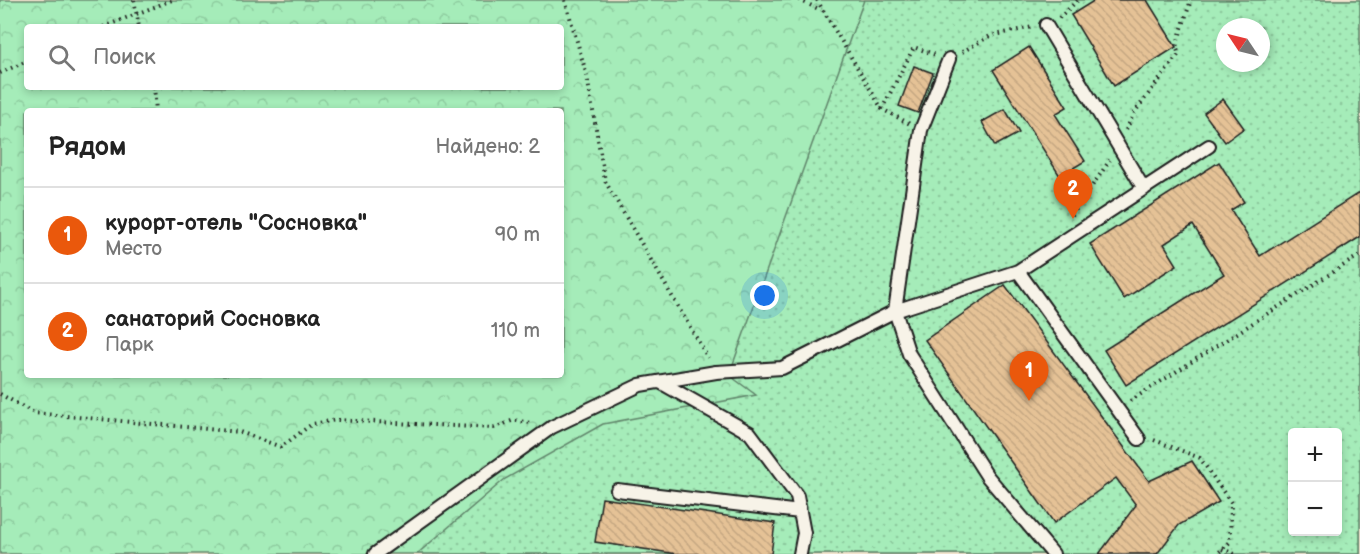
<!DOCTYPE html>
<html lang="ru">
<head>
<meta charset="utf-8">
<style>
	body { margin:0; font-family:"Balsamiq Sans",sans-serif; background:#f6f6f6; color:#222 }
	.controls { position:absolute; right:18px; bottom:18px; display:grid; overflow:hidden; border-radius:6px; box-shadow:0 3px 9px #0003 }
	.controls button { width:54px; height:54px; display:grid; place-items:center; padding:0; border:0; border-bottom:2px solid #e0e0e0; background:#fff; color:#222; font:30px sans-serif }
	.compass { position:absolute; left:1216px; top:18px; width:54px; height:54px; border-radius:50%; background:#fff; box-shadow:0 3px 9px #0003; rotate:305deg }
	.you { position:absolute; left:765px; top:296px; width:21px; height:21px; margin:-15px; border:4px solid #fff; border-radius:50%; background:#1a73e8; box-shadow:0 0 0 9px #1a73e833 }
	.badge { display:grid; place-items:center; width:39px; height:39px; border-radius:50%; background:#ea580c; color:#fff; font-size:20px; font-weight:700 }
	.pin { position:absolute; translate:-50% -50px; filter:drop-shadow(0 2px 3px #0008) }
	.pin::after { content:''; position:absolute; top:32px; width:21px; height:18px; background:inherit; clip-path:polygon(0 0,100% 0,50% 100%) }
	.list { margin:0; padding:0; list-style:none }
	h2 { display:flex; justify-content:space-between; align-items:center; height:78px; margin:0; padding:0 24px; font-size:26px }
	h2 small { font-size:20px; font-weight:400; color:#767676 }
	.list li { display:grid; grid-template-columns:39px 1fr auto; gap:18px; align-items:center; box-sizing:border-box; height:96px; padding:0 24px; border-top:2px solid #e0e0e0 }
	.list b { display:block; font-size:22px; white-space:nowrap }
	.list p { margin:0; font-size:20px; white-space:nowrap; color:#767676 }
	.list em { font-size:20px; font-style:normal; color:#767676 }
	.icon { flex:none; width:33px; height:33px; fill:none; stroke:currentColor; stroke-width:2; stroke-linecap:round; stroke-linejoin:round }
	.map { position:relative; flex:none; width:1360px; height:554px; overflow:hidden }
	.search { position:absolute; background:#fff; box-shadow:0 3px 9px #0003; left:24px; top:24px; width:540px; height:66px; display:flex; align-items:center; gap:15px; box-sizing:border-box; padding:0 21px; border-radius:6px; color:#767676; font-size:22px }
	.panel { position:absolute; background:#fff; box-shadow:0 3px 9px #0003; left:24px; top:108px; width:540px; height:270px; border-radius:6px }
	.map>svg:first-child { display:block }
	.forest { fill:url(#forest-crowns); stroke:#60846a; stroke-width:1.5; fill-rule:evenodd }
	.park { fill:url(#park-dots); stroke:#60846a; stroke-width:1.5; fill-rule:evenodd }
	.building { fill:url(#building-back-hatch); stroke:#1c1c1c; stroke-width:1.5 }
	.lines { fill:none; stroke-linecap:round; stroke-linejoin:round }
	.lane-casing { stroke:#1c1c1c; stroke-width:16 }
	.path { stroke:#1c1c1c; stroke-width:4; stroke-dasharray:1.5 4.5; stroke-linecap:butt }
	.lane { stroke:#f7f3e8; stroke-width:12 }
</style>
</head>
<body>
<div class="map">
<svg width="1360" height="554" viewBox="0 0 1360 554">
	<defs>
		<pattern id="forest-crowns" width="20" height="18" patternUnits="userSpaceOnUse" patternTransform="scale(1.5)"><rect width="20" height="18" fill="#a5ecb9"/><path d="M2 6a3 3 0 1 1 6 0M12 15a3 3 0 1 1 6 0" fill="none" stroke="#8dca9e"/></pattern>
		<pattern id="park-dots" width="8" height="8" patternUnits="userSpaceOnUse" patternTransform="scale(1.5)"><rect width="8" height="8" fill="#a5ecb9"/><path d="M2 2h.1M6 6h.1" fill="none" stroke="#8dca9e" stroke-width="1.8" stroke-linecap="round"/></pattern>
		<pattern id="building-back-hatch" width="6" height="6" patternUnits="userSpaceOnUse" patternTransform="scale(1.5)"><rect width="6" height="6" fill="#e5c296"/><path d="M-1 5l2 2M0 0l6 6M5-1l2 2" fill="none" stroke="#c4a681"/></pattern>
	</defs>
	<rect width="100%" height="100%" fill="#f2e4cf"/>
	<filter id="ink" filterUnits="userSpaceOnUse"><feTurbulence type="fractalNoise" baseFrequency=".0167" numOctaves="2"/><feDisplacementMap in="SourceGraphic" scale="12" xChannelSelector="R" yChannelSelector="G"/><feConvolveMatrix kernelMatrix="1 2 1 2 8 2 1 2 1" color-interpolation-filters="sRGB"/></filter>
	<g filter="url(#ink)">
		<path class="forest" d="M0,0h1360v554h-1360zM27,27h534v60h-534zM1225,27h36v36h-36zM27,111h534v264h-534zM1292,432h46v100h-46z"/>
		<path class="park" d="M864,0h496v554h-943l88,-75 98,-55 153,-29 -27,-20zM1225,27h36v36h-36zM1292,432h46v100h-46z"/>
		<path class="building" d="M1095,0h52l29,47 -62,39 -43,-71z
			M1029,47l38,60 -12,7 30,47 -25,15 -67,-106z
			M914,66l19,7 -15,40 -19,-7z
			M1223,99l21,29 -19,14 -21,-29z
			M1005,109l14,24 -24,13 -13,-24z
			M1219,162l25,40 -13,8 29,46 100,-64v45l-234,148 -22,-35 120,-76 -31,-49 -29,19 13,21 -53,34 -34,-55z
			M1005,285l144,196 43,-20 27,41 -40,23 -22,29h-58l37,-49 -20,-27 -62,45 -129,-183z
			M602,498l173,25 -4,31h-93l-83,-12z"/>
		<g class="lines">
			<g class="lane-casing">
				<path id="lane" d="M1046,25l98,164
					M949,59l-28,71 -26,181 14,43 78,122 66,78
					M1018,271l191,-125
					M660,382l90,51 47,63 7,37 -4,21
					M617,490l183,22
					M375,554l177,-127 88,-42 76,-13 66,-4 113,-57 123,-40 121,168"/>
			</g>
			<path class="path" d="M134,0l5,27
				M565,0l22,76 18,105 103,177
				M799,0l22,10
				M817,0l65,109 28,15
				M1059,18l19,-18
				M103,27l69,-27
				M962,52l28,-16 43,-9
				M0,73l27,-12
				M154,87l2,24
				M882,109l32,-62 22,8
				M1126,130l8,-17 45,-59 -3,-7 15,-47
				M1072,215l38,-55
				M0,394l34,19 206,19 41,15 31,-23 25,-4 157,8 20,-8 16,3
				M1130,401l230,-146
				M1154,440l46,18 31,45 -1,39 -13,12
				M1222,549l13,5"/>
			<use href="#lane" class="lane"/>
		</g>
	</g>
</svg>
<div class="controls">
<button>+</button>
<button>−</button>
</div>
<svg class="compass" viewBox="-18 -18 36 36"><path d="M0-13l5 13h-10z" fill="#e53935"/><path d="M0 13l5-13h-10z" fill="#767676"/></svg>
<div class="you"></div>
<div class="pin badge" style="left:1029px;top:401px">1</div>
<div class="pin badge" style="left:1073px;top:219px">2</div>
<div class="search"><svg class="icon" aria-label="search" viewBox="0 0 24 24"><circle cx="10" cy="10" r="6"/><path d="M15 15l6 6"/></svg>Поиск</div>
<section class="panel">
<h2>Рядом<small>Найдено: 2</small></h2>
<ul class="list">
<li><span class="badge">1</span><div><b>курорт-отель &quot;Сосновка&quot;</b><p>Место</p></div><em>90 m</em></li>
<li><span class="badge">2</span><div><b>санаторий Сосновка</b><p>Парк</p></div><em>110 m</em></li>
</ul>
</section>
</div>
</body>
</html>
